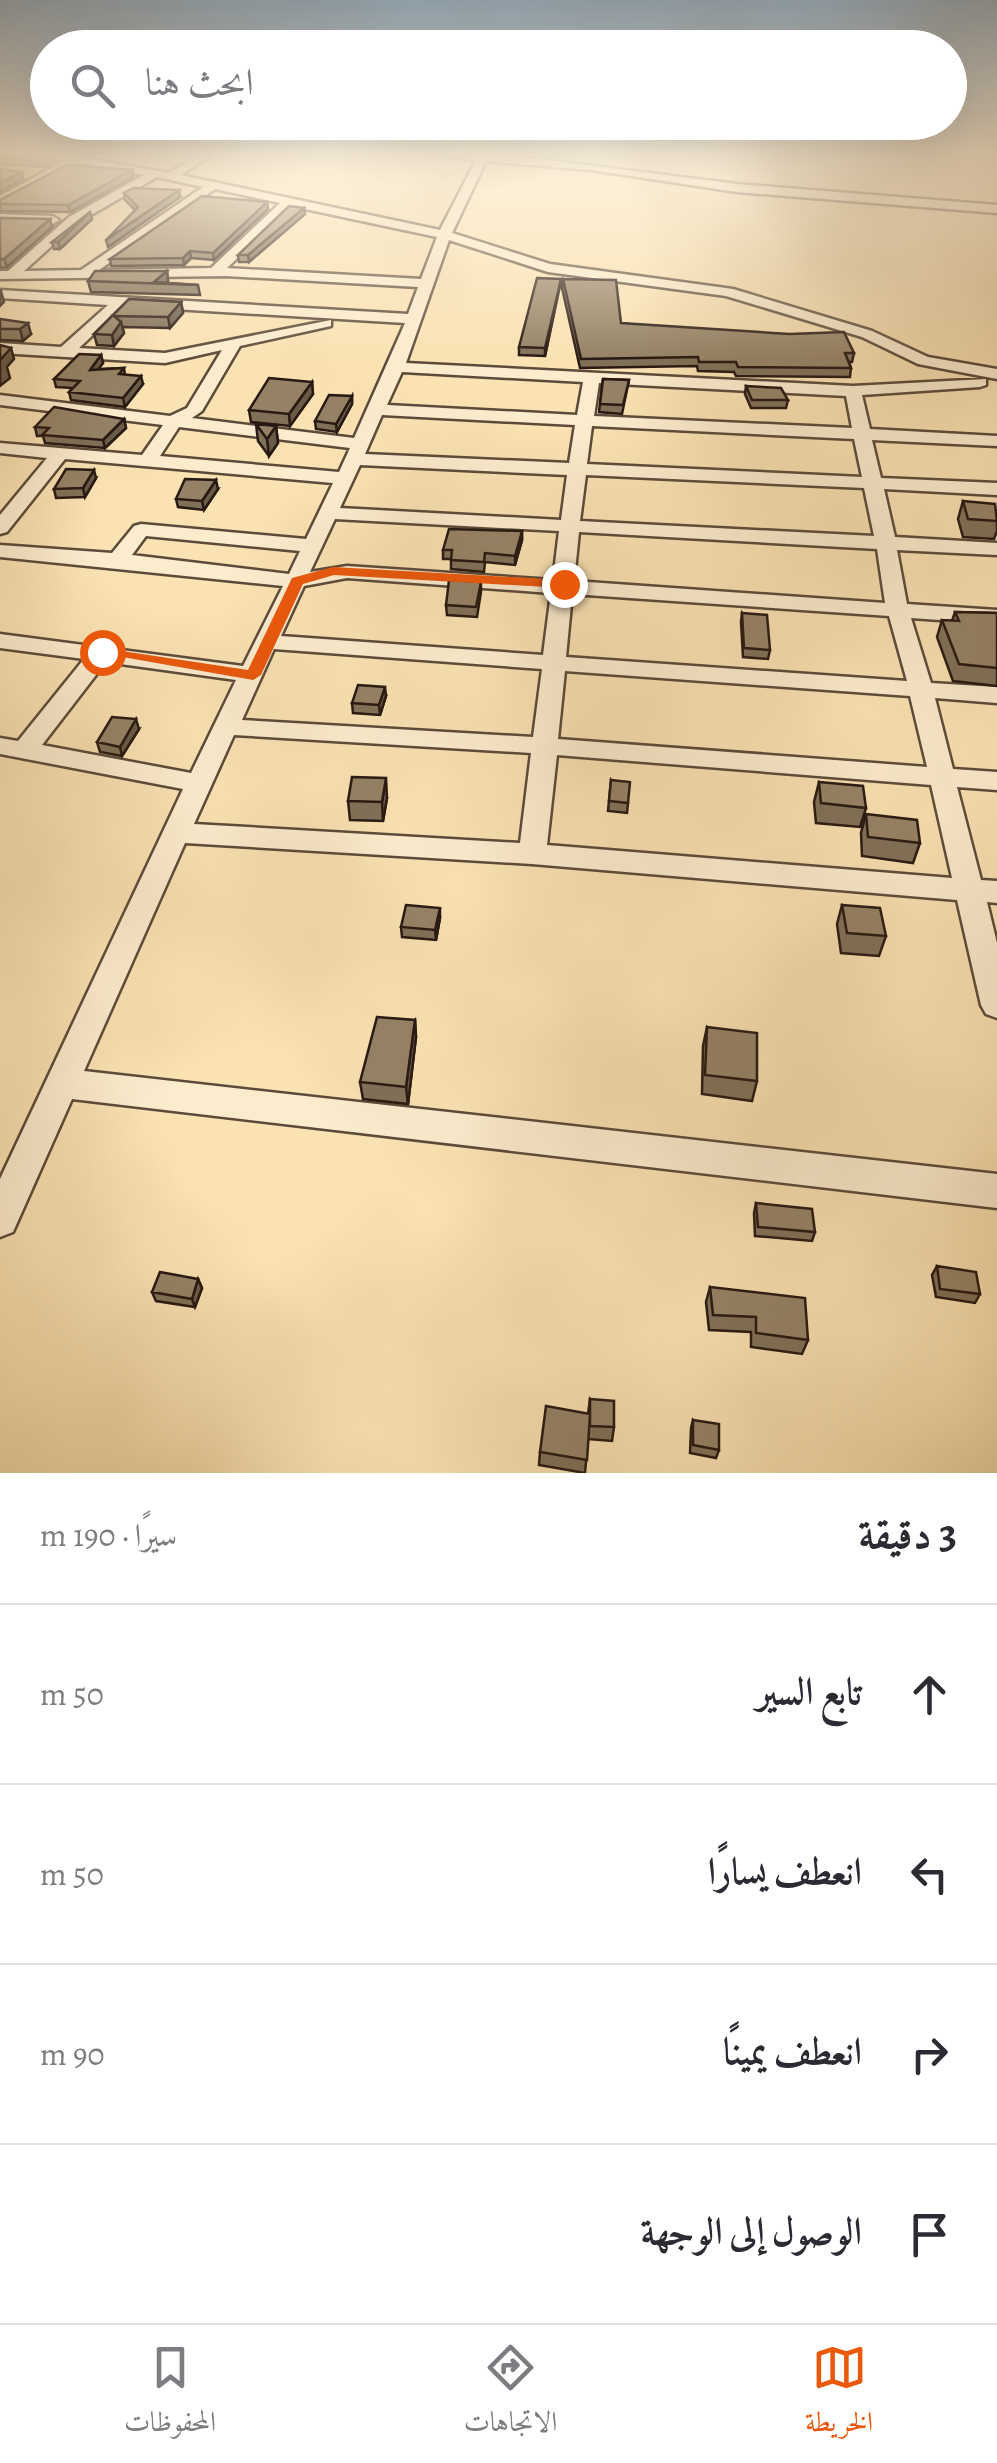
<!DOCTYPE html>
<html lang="ar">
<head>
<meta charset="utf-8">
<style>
	body { margin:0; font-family:Alegreya,Amiri,serif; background:#f2f2f3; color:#2b2b33; direction:rtl }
	.stop { position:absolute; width:30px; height:30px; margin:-22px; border:8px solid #ea580c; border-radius:50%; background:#fff }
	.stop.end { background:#ea580c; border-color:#fff; box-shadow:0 2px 10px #0008 }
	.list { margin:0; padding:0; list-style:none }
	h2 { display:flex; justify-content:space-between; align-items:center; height:130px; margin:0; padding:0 40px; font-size:42px }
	h2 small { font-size:32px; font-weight:400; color:#7c7c81 }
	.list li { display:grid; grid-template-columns:65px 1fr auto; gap:30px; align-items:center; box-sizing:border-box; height:180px; padding:0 40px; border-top:2px solid #e1e1e2 }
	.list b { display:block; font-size:38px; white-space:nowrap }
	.list em { font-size:32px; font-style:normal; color:#7c7c81 }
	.icon { flex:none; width:55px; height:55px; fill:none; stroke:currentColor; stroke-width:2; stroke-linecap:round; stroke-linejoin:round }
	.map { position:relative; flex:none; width:997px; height:1473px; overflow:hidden; direction:ltr }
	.search { position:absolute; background:#fff; box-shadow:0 10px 40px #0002; left:30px; right:30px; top:30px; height:110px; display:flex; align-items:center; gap:25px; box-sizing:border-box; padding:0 35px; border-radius:55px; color:#7c7c81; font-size:38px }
	.sheet { height:850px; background:#fff }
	nav { display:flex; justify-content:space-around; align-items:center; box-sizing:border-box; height:140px; border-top:2px solid #e1e1e2; background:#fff; font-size:28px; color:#7c7c81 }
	nav a { display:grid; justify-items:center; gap:5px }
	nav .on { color:#ea580c }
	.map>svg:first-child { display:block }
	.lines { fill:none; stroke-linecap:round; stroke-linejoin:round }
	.minor-casing { stroke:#5c4b3a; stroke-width:5 }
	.minor { fill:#fcecce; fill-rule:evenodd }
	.wall { fill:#807058; stroke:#281912; stroke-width:2.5 }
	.shaded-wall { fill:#685b47; stroke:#281912; stroke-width:2.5 }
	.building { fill:#958266; stroke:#281912; stroke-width:2.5 }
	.route { fill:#ea580c }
</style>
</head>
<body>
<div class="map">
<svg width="997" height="1473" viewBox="0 0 997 1473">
	<rect width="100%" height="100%" fill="#fae2b3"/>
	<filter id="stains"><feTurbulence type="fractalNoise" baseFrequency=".002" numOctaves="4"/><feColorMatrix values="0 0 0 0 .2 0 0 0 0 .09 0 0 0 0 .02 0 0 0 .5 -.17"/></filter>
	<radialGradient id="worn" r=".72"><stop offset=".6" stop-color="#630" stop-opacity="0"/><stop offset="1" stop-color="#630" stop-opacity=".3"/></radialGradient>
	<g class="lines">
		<g class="minor-casing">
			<path id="minor" d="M32,153h25l112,20 32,-20h13l-33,22 259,55 36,-70 -50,-7h64l247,31 260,21v8l-260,-21 -146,-22 -105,-9 -34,72 98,31 183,25 139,42 56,26 69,12v10l-79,-15 -56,-27 -136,-41 -178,-24 -99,-32 -43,123 447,23 133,-7v6l-6,2 -118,8 8,34 127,7v10l-125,-6 9,38 116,5v12l-113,-6 11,48 102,6v12l-100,-5 10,54 90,6v14l-86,-6 20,65 66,4v16l-62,-5 18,71 44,3v18l-40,-3 24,93 16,1v22l-10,-1 10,41v75l-11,-4 -5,-9 -24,-105 -425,-36 -347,-21 -101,228 913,103v34l-925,-109 -59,133 -13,5v-58l183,-390 -183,-35v-16l18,3 66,-82 -84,-11v-14l243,32 40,-80 -283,-29v-12l112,8 22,-27 7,-2 165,15 27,-56 -268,-24 -58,73 -7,2v-19l47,-57 -47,-5v-10l142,12 21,-30 -163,-20v-10l170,21 17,-8 35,-58 -57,13 -165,-10v-10l61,4 47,-42 -108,-7v-8l408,24 10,-27 -192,-11 -226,3v-8h8l61,-54 75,-42 -67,-12 -77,42v-9l64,-35zM157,177l46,10 -122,83 -57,1 53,-48zM215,189l65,14 -69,65 -112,2zM291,206l146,31 -16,42 -194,-11zM124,306l281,17 -51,115 -162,-20 10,-7 38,-65 91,-20v-6l-166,33 -86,-5zM402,372l181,10 -6,33 -190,-10zM599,383l247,13 6,32 -258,-12zM382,415l193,10 -6,38 -204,-9zM592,426l262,13 8,38 -275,-13zM179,427l171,21 -11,24 -179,-16zM360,465l207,10 -6,45 -221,-12zM586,475l278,13 10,48 -294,-15zM335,519l224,12 -6,49 -206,-14 -37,6zM579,532l298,17 8,54 -311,-22zM146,536l154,15 -11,23 -157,-19zM347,578l204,15 -8,62 -262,-19 23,-50zM572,594l317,22 18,65 -341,-24zM274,649l268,20 -9,68 -291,-17zM106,662l130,18 -45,93 -149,-28zM565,671l345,25 17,71 -369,-28zM234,735l297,18 -11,90 -326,-19zM557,755l374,30 21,93 -405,-33z
				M0,214l53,2 6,4 -6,4 -53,-2z"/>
		</g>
		<use href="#minor" class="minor"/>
	</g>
	<path class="wall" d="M0,153l52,2 1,7 -9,5 -44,-3z
		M133,177l-63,35 -70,-1v-11z
		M124,193l56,4 -72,50 27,-37 -10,-10z
		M267,202l1,7 -54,51 -23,-2 -7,7 -73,1 -1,-7z
		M304,208l1,6 -56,48h-10l-1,-7z
		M0,218l52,9 -45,40 -7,1z
		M92,219l-32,30h-6l-2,-7z
		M167,271l1,10 -2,2 32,2 2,10 -109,-3 -3,-11z
		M561,279l-16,77 -26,-1v-8z
		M563,279l58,44 233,30 -2,9h-3l2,6 -1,9 -114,-1 -2,-4 -36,-1 -1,-5 -117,2 -18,-80z
		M129,299l52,3 2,11 -13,15 -48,-1 2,6 -10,13 -17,-1 -3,-11z
		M0,319l31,15 -8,7 -23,-1z
		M101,355l2,8 -5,6 26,-1 1,7 18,9 -18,23 -54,-7 -2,-8 4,-4 -17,-1 -2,-8z
		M603,379l26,1 -7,34 -23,-2z
		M312,382l1,12 -23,32 -39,-4 -2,-12z
		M746,386l42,14 -2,8h-35l-6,-14z
		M352,396v8l-15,28 -21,-3 -1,-8z
		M124,419l2,9 -21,20 -60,-5 -2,-7h-6l-2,-9z
		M256,424l20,2 2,17 -9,13 -11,-15z
		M96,478l-11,19 -29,1 -2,-9z
		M218,489l-14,21 -26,-3 -2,-8z
		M963,501l34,10v20l-3,8 -31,-2 -5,-18z
		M522,531v9l-7,25 -30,-3 -1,10 -33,-3v-10h-8v-9z
		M481,582v10l-4,25 -30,-2 -1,-10z
		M955,612l42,1v73l-44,-5 -16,-44 5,-17 10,1z
		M742,613l28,37 -2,9 -25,-2 -2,-35z
		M386,696l-6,19 -27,-2 -1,-10z
		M139,729l-17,27 -22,-4 -3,-10z
		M611,780l17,23 -1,10 -19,-2z
		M819,782l47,26 -6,19 -44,-4 -2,-21z
		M387,798l-4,23 -33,-1 -2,-19z
		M866,814l54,29 -7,20 -51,-7 -1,-23z
		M842,905l44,31 -7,20 -38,-3 -4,-29z
		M440,918l-4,22 -34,-3 -1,-10z
		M415,1020l1,17 -8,67 -45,-5 -3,-17z
		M707,1027l50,54 -5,20 -50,-7 1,-48z
		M756,1203l59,29 -3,9 -57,-5 -1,-23z
		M937,1266l43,28 -5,9 -39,-6 -4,-22z
		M198,1279l4,9 -7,19 -39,-6 -4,-9z
		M710,1287l98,53 -6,14 -51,-7v-15l-42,-2 -3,-28z
		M590,1399l24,28 -2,14 -24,-2 -3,34 -46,-8 1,-13 48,-38z
		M693,1420l26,30 -3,8 -26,-5 1,-25z"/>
	<path class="shaded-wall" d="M52,155l1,7 -9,5 -2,-7z
		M132,170l1,7 -63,35 -2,-7z
		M22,172l1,7 -23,13v-9z
		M179,190l1,7 -72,50 -2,-7z
		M267,202l1,7 -54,51 -1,-7z
		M304,208l1,6 -56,48 -1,-7z
		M90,212l2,7 -32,30 -2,-7z
		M50,219l2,8 -45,40 -3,-8z
		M190,251l1,7 -7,7 -1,-7z
		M167,271l1,10 -3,3 -11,-2z
		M561,279l-1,7 -15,70v-8z
		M1,291l3,11 -4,4v-14z
		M181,302l2,11 -13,15 -2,-11z
		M121,322l3,11 -10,13 -2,-11z
		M28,323l3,11 -8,7 -3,-12z
		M11,348l3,11 -7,8 3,11 -10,8v-26z
		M101,355l2,8 -11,15 -2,-8z
		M141,376l2,8 -18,23 -2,-9z
		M312,382l1,12 -23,32 -1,-12z
		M352,396v8l-15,28 -1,-8z
		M124,419l2,9 -21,20 -2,-8z
		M276,426l2,17 -9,13 -2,-17z
		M94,470l2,8 -11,19 -2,-9z
		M216,480l2,9 -14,21 -2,-9z
		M522,531v9l-7,25v-9z
		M385,687l1,9 -6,19 -1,-10z
		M136,719l3,10 -17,27 -2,-9z
		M386,778l1,20 -4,23 -1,-19z
		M440,908v10l-4,22 -1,-10z
		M415,1020l1,17 -8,67 -2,-17z
		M198,1279l4,9 -7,19 -3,-8z"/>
	<path class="building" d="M0,153h43l9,2 -10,5 -42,-2z
		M67,165l65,5 -64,35 -68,-1v-4z
		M0,169l22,3 -22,11z
		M133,188l46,2 -73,50 32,-33 -14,-14z
		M202,196l65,6 -54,51 -23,-2 -7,7 -73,1z
		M289,206l15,2 -56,47h-10z
		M90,212l-32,30h-6z
		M0,218l50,1 -46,40h-4z
		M95,271h72l-13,11 44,3 -110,-4z
		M537,278l24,1 -16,69 -26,-1z
		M563,279l53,1 5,43 168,11 55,-2 10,21h-9l6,15 -113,-1 -2,-5h-37l-1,-5 -117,2z
		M129,299l52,3 -13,15 -54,-1 7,6 -9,13 -18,-1z
		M0,319l28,4 -8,6h-20z
		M0,345l11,3 -11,12z
		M79,354l22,1 -11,15 34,-2 -5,6 22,2 -18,22 -54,-6 11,-11 -26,-2z
		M269,378l43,4 -23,32 -40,-4z
		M603,379l26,1 -6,25 -23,-1z
		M746,386l35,2 7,12h-36z
		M329,395l23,1 -16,28 -21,-3z
		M54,407l70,12 -21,21 -61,-5 7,-7 -14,-1z
		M256,424l20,2 -9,13z
		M66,469l28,1 -11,18 -29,1z
		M185,479l31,1 -14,21 -26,-2z
		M963,501l32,3 2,17 -29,-2z
		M449,529l73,2 -7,25 -30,-3 -1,9 -33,-2 1,-10h-9z
		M449,580l32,2 -5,25 -30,-2z
		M955,612l42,1v55l-38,-4 -17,-44 17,1z
		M742,613l25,2 3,35 -26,-2z
		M358,685l27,2 -6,18 -27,-2z
		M112,717l24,2 -16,28 -23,-5z
		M352,777l34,1 -4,24 -34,-1z
		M611,780l19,2 -2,21 -19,-2z
		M819,782l44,4 3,22 -45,-5z
		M866,814l51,6 3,23 -52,-6z
		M406,905l34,3 -5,22 -34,-3z
		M842,905l38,3 6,28 -39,-3z
		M377,1017l38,3 -9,67 -46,-5z
		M707,1027l50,6v48l-52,-6z
		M756,1203l56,6 3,23 -57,-5z
		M937,1266l39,6 4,22 -40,-5z
		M160,1272l38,7 -6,20 -40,-7z
		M710,1287l95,11 3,42 -52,-7v-16l-43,-2z
		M590,1399l24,2v26l-24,-1v-11l-3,45 -47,-8 6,-46 44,8z
		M693,1420l26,4v26l-26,-5z"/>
	<linearGradient id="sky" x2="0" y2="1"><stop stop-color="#93abbd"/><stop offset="0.43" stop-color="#fdf2dd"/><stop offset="1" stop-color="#fdf2dd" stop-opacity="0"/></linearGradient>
	<rect width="997" height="359" fill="url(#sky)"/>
	<path class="route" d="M333,567l231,13 6,4 -6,4 -230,-13 -31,9 -42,91 -8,5 -159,-28 8,-4 146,22 44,-92z"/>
	<rect width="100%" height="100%" filter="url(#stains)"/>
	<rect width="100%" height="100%" fill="url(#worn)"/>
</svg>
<div class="stop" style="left:102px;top:652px"></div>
<div class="stop end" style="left:564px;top:584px"></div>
<div class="search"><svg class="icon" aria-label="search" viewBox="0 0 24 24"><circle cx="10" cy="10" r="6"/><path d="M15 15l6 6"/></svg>ابحث هنا</div>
</div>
<section class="sheet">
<h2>3 دقيقة<small>سيرًا · 190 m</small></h2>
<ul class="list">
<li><svg class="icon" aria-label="ahead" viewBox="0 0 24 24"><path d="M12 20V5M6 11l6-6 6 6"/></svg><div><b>تابع السير</b></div><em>50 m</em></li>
<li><svg class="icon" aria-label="left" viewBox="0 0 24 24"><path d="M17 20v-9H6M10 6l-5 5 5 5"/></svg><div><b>انعطف يسارًا</b></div><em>50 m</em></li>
<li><svg class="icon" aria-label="right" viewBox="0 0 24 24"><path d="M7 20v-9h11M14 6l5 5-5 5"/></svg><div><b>انعطف يمينًا</b></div><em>90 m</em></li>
<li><svg class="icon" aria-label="arrive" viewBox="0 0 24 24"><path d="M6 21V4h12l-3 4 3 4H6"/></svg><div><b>الوصول إلى الوجهة</b></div></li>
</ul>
</section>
<nav>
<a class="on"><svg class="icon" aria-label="map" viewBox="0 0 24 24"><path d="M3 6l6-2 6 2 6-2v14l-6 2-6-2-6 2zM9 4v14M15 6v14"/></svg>الخريطة</a>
<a><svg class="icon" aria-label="directions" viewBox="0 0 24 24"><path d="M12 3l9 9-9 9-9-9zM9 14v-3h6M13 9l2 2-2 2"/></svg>الاتجاهات</a>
<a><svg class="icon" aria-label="saved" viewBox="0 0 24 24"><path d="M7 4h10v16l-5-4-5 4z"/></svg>المحفوظات</a>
</nav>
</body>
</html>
